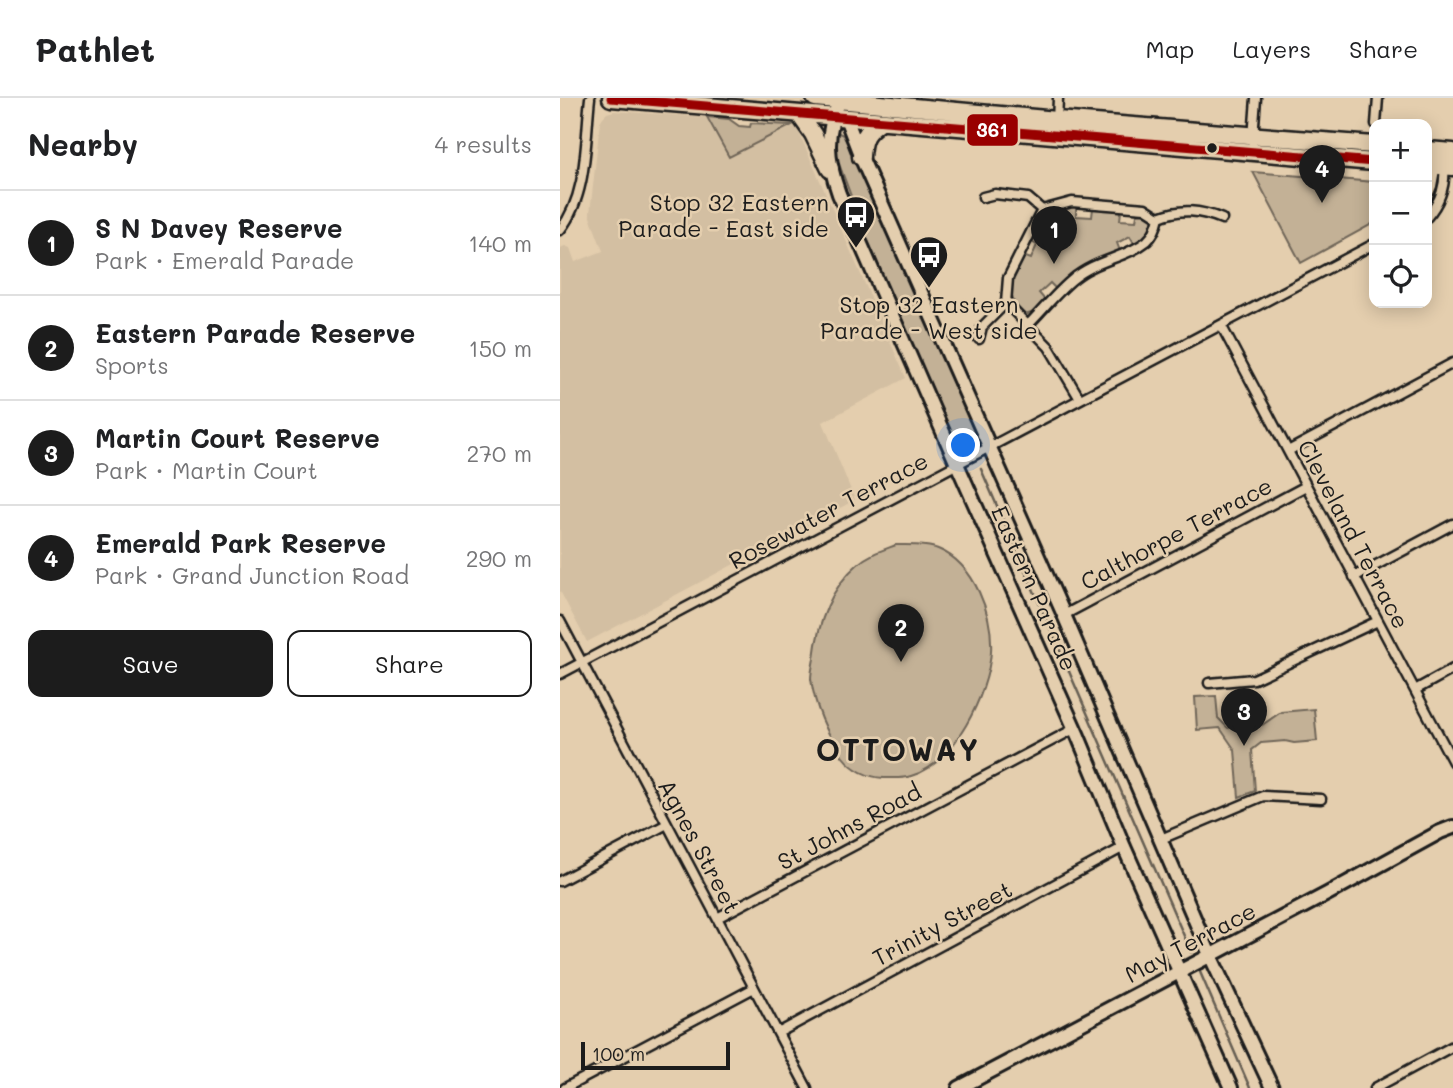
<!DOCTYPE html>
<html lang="en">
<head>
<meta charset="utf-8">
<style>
	body { margin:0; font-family:Mali,sans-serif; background:#f2f2f2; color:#202124 }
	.controls { position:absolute; right:21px; top:21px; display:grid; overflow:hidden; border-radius:14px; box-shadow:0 4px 18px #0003 }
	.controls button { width:63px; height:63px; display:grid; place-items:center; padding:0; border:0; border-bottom:2px solid #e0e0e0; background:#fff; color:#202124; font:35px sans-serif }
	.scale { position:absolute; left:21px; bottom:18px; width:149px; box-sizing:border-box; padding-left:7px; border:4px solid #1c1c1c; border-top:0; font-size:19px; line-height:24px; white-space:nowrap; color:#1c1c1c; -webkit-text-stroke:5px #e4ceae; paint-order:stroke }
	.you { position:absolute; left:404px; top:348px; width:24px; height:24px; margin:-18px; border:5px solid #fff; border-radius:50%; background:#1a73e8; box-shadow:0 0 0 10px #1a73e833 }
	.badge { display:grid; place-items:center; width:46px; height:46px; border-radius:50%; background:#1c1c1c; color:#fff; font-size:23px; font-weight:700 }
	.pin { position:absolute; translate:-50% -58px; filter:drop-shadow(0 2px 4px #0008) }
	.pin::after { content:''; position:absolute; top:37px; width:24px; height:21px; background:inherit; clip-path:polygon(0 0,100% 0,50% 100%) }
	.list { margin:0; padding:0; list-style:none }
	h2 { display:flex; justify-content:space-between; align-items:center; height:91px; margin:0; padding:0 28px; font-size:30px }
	h2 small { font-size:23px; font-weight:400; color:#757577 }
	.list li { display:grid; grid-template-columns:46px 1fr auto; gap:21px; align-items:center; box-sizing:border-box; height:105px; padding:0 28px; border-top:2px solid #e0e0e0 }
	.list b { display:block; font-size:26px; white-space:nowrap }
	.list p { margin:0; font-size:23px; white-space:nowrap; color:#757577 }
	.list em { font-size:23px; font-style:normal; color:#757577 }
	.actions { display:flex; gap:14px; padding:21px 28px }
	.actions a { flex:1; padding:16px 0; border:2px solid #1c1c1c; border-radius:14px; text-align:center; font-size:24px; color:#1c1c1c }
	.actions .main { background:#1c1c1c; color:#fff }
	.icon { flex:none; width:38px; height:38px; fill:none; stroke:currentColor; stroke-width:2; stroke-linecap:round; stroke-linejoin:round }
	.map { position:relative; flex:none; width:893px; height:990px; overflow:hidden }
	header { display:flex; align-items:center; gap:42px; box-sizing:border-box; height:98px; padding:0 35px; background:#fff; border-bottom:2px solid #e0e0e0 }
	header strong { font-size:33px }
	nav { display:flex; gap:38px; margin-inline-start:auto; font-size:24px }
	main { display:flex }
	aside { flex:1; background:#fff }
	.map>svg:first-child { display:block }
	.built { fill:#d3bfa2 }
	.green { fill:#c3b196; stroke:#706659; stroke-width:2 }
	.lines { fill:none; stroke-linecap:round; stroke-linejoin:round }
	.stream { stroke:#665e52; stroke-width:2.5 }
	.street-casing { stroke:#1c1c1c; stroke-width:13 }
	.secondary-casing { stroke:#1c1c1c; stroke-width:18 }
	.highway-casing { stroke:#1c1c1c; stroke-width:21 }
	.street { stroke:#e4ceae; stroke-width:8 }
	.secondary { stroke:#e4ceae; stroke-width:12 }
	.highway { stroke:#e4ceae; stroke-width:16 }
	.bus-1-casing { stroke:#e4ceae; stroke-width:14 }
	.bus-1 { stroke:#900; stroke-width:9 }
	.bus-dot { fill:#1c1c1c; stroke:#e4ceae; stroke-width:2.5 }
	.labels { text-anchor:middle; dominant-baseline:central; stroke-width:5; stroke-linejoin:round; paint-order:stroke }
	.poi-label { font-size:23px; fill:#1c1c1c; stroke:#e4ceae; text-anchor:end }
	.street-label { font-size:23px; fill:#1c1c1c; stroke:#e4ceae }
	.district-label { font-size:30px; font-weight:bold; letter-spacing:2px; fill:#1c1c1c; stroke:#e4ceae }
	.line-badge { stroke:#e4ceae; stroke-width:2.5 }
	.badge-label { font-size:19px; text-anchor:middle; font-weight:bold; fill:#fff }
</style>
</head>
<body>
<header>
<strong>Pathlet</strong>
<nav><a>Map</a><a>Layers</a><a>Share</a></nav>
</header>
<main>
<aside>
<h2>Nearby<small>4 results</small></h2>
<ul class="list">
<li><span class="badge">1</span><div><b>S N Davey Reserve</b><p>Park · Emerald Parade</p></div><em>140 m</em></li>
<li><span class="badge">2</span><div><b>Eastern Parade Reserve</b><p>Sports</p></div><em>150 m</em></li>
<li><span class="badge">3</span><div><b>Martin Court Reserve</b><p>Park · Martin Court</p></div><em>270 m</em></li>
<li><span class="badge">4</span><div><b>Emerald Park Reserve</b><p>Park · Grand Junction Road</p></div><em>290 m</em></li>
</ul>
<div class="actions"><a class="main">Save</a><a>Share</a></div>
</aside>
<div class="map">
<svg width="893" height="990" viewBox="0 0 893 990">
	<rect width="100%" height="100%" fill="#e4ceae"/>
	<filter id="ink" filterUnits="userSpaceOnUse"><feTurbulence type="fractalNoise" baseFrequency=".0143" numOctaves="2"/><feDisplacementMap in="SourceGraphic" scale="14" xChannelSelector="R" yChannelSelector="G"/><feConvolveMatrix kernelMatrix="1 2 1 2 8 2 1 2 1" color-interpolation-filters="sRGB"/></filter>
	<g filter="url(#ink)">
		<path class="built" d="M54,13l92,6 23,40 64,-32 4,3 109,250 -83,44 32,78 -268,142 -27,-51v-343l5,-2 5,2 5,14 28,-11 -13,-34v-4l10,-91 3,-5 4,-4z"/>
		<path class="green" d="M147,19l22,2 10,7 11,1 1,-4 41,2 -63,32z
			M277,34l6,3 8,15 124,283 1,6 -2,5 -9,5 -8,-3 -90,-207 -32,-86v-20z
			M693,74l121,10v41l-73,40z
			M511,109h5v9l16,1 1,-9 28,3 -1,9 16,1 1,-7 8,-1 8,6c0,12 -9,21 -18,26l-5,-9 -13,7 3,8 -42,18 -21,21 -7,-7 -11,10 6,7c-4,5 -10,13 -17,14 -14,2 -18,-21 -16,-31 2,-10 7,-18 11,-27l8,3 6,-14 -7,-4c11,-25 13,-28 41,-34z
			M336,447c13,0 31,-1 42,4 37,15 55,66 53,103 -3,42 -37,112 -80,124 -9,3 -18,2 -27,2 -17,-1 -30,-7 -41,-21 -16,-23 -28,-50 -32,-78 0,-7 2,-14 3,-21 4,-35 17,-71 44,-94 11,-10 25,-14 38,-19z
			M656,598l2,22 10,10 34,-3 19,-13 33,-3 3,32 -23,2 -9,-2 -24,2 -9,7 3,41 -16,6 -4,-47 -15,-22 -23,2 -2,-33z"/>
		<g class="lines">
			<path class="stream" d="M421,371l210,483
				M640,874l50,116"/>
			<g class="street-casing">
				<path id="street" d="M497,25l1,-25
					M816,26l2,-26
					M692,54l4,-54
					M423,99l12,-3 33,4 14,12 30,-8 73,6 14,9
					M867,100l5,-12 4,-22
					M482,112l-34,68 -2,25 43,44 31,52
					M599,119c22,-9 41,-7 63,2
					M867,119c14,-16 19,-32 17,-52
					M0,132c28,-35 25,-89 30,-132
					M661,227l232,437
					M467,228c15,-15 30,-34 46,-47 22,-19 53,-21 74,-38 7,-6 10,-15 12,-24
					M419,241l3,-12 24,-24
					M728,353l165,-88
					M794,479l99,-53
					M504,517l242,-129
					M0,523l247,467
					M0,576l814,-430
					M649,585l45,-4 124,-58
					M855,592l38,-21
					M601,741l102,-43 58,3
					M0,783l107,-57
					M157,820l357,-189
					M218,935l346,-186
					M5,990l189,-100
					M815,990l78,-42"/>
			</g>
			<g class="secondary-casing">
				<path id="secondary" d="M280,2c-16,34 -13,60 -1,94l118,270 121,272 46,111 107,241
					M286,20l15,39 203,458 146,340 62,133
					M399,990l368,-194 113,-62 13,-5"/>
			</g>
			<g class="highway-casing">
				<path id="highway" d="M51,0l763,64
					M255,0l242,22 317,25
					M239,16l14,20 17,35
					M867,52l26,2
					M301,59c1,-19 4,-25 20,-36
					M867,67l26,2"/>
			</g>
			<use href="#street" class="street"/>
			<use href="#secondary" class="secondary"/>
			<use href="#highway" class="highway"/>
			<g class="bus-1-casing">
				<path id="bus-1" d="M51,0l763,64"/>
			</g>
			<use href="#bus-1" class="bus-1"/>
		</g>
	</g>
	<defs>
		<g id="bus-pin" transform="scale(2.0125)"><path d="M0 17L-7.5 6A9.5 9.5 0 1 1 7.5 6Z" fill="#1c1c1c" stroke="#e4ceae"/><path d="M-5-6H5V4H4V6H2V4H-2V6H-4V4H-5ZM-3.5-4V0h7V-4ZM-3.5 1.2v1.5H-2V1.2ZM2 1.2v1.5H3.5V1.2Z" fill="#fff"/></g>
	</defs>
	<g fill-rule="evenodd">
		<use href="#bus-pin" x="296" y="117"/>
		<use href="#bus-pin" x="369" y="157"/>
	</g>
	<circle class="bus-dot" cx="652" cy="50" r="6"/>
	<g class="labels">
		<g class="poi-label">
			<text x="269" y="104">Stop 32 Eastern<tspan x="269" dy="26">Parade - East side</tspan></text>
			<text x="369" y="206" text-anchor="middle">Stop 32 Eastern<tspan x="369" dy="26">Parade - West side</tspan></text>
		</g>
		<g class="street-label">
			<text transform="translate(268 412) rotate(-28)">Rosewater Terrace</text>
			<text transform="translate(616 435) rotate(-28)">Calthorpe Terrace</text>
			<text transform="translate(794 436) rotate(62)">Cleveland Terrace</text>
			<text transform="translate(475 490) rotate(66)">Eastern Parade</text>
			<text transform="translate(289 728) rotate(-28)">St Johns Road</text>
			<text transform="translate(140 748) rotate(62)">Agnes Street</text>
			<text transform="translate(382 825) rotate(-28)">Trinity Street</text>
			<text transform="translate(630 844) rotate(-28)">May Terrace</text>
		</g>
		<g class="district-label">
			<text x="338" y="651">OTTOWAY</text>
		</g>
	</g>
	<rect class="line-badge" x="406" y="15" width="53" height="34" rx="7" fill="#900"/>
	<g class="badge-label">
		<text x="432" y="39">361</text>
	</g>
</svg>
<div class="controls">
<button>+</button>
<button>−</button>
<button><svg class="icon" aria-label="locate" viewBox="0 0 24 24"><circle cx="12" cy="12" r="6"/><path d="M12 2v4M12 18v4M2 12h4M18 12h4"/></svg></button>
</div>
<div class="scale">100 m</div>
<div class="you"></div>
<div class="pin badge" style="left:494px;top:166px">1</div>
<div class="pin badge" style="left:341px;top:564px">2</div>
<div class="pin badge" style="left:684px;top:648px">3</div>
<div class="pin badge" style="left:762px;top:105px">4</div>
</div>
</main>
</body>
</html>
